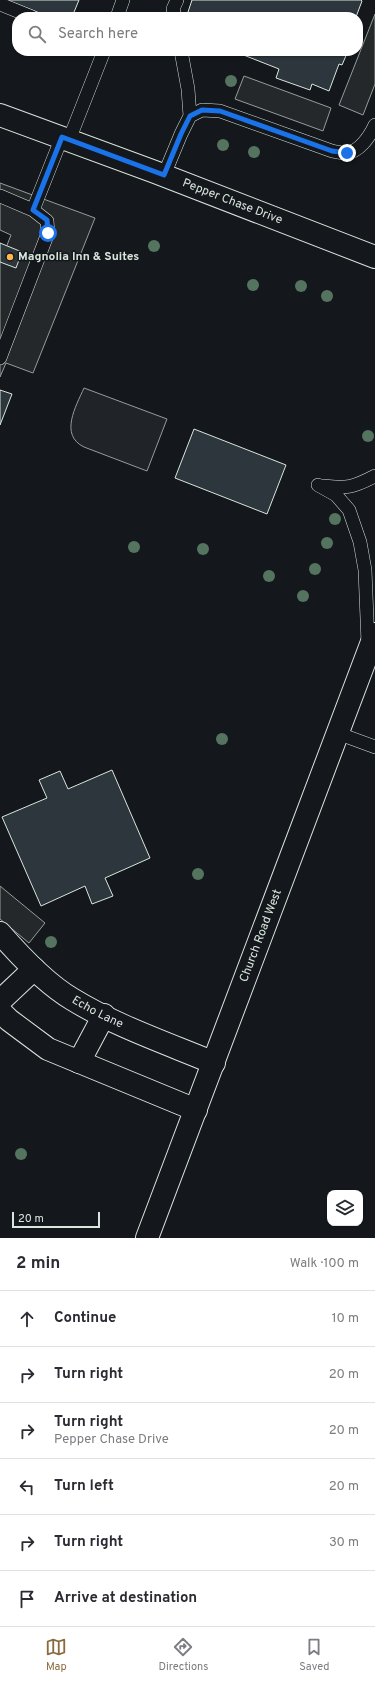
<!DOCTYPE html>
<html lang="en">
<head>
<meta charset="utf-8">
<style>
	body { margin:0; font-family:Overpass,sans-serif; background:#f7f7f7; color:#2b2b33 }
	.controls { position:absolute; right:12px; bottom:12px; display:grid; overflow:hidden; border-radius:8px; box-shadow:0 1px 3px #0004 }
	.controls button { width:36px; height:36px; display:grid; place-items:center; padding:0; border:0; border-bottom:1px solid #e1e1e2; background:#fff; color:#2b2b33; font:20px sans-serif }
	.scale { position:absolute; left:12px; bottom:10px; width:88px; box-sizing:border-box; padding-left:4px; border:2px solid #d8e6dc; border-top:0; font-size:11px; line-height:14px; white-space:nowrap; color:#d8e6dc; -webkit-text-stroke:3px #14181c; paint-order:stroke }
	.stop { position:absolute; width:12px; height:12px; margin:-9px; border:3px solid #1a73e8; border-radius:50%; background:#fff }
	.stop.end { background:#1a73e8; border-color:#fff; box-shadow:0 1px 4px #0008 }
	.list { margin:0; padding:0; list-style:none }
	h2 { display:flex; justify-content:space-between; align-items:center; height:52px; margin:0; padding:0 16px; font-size:17px }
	h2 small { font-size:13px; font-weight:400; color:#7c7c81 }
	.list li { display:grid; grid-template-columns:26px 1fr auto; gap:12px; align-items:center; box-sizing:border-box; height:56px; padding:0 16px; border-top:1px solid #e1e1e2 }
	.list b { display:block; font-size:15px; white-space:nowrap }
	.list p { margin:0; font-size:13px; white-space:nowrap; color:#7c7c81 }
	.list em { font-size:13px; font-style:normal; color:#7c7c81 }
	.icon { flex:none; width:22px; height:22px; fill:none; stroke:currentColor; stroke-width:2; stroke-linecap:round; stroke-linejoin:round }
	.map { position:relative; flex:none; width:375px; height:1238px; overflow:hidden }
	.search { position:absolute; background:#fff; box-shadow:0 1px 3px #0004; left:12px; right:12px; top:12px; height:44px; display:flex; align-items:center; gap:10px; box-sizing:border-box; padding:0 14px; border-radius:16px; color:#7c7c81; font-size:15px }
	.sheet { height:388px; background:#fff }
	nav { display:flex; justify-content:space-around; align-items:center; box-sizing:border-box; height:56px; border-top:1px solid #e1e1e2; background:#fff; font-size:11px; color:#7c7c81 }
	nav a { display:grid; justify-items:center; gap:2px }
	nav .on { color:#8a6a3f }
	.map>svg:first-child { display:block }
	.green { fill:#202428; stroke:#939e99 }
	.parking { fill:#24282b; stroke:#939e99 }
	.building { fill:#2c363c; stroke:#d8e6dc }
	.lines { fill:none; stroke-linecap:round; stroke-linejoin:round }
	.service-casing { stroke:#d8e6dc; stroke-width:14 }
	.minor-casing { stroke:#d8e6dc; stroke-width:24 }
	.secondary-casing { stroke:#d8e6dc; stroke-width:24 }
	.service { stroke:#14181c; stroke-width:13 }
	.minor { stroke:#14181c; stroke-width:22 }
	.secondary { stroke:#14181c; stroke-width:22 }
	.tree { fill:#55745f }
	.route { stroke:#1a73e8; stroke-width:5 }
	.poi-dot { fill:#ffb74d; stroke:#14181c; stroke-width:1.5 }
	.labels { text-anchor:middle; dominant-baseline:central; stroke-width:3; stroke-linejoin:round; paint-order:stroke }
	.street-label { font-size:12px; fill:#d8e6dc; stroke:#14181c }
	.poi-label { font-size:12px; font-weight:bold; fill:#d8e6dc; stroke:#14181c; text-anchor:start }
</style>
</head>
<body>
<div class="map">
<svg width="375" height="1238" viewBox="0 0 375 1238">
	<rect width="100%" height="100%" fill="#14181c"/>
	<path class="green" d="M84,388l83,31 -20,52 -63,-24c-25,-12 -8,-41 0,-59z"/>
	<path class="parking" d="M375,14v70l-12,31 -24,-10z
		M244,76l87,32 -8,23 -88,-32z
		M0,183l95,35 -62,155 -27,-10 -6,14v-114l11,-28 -11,-5z
		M0,886l45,37 -16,20 -29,-24z"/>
	<path class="building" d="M6,0h73l-7,17h-22z
		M192,0h169l1,1 -6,16h-156l-12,-5z
		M242,51h106l-6,14 -3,-1 -10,27 -17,-7 -2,6 -34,-12 3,-9 -38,-15z
		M0,243l22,9 -6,16 -16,-6z
		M0,390l12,4 -12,31z
		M194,429l92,36 -19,49 -92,-36z
		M112,770l38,88 -45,20 8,18 -21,8 -7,-18 -44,20 -39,-89 45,-19 -8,-18 21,-9 8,18z"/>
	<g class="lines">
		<g class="service-casing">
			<path id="service" d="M0,4l32,13
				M117,17l6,-17
				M175,17l-2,-8 4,-9
				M190,116l12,-6 18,1 112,40c5,1 9,2 13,2 14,0 25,-17 30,-28
				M69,140l35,-89
				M164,175l17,-41 9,-18 -2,-27 -7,-38
				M0,196l33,14 14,11 1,12 -48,125
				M33,210l29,-73
				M318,485l18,10 13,15 11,32 5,28 3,73
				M323,486c24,3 31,1 52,-10
				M337,733l38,14"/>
		</g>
		<g class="minor-casing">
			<g id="minor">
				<path id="s1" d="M0,115l155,57 220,85"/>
				<path id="s2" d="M0,933c20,23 45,50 72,66 44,27 94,44 142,64"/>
				<path d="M0,1001l34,-32"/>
				<path d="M0,1011l9,9 39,29 148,61"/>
				<path d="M79,1062l25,-47"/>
			</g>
		</g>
		<g class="secondary-casing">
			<g id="secondary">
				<path id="s3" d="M147,1238l228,-604"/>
			</g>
		</g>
		<use href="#service" class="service"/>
		<use href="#minor" class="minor"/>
		<use href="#secondary" class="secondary"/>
	</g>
	<g class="tree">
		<circle cx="231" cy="81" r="6"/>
		<circle cx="223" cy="145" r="6"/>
		<circle cx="254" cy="152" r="6"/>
		<circle cx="154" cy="246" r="6"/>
		<circle cx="253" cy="285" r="6"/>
		<circle cx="301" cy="286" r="6"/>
		<circle cx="327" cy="296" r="6"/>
		<circle cx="368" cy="436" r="6"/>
		<circle cx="335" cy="519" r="6"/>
		<circle cx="327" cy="543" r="6"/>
		<circle cx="134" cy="547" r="6"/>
		<circle cx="203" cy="549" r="6"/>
		<circle cx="315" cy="569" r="6"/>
		<circle cx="269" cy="576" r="6"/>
		<circle cx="303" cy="596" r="6"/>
		<circle cx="222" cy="739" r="6"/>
		<circle cx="198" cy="874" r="6"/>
		<circle cx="51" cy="942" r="6"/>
		<circle cx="21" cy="1154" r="6"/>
	</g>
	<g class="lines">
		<path class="route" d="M48,233l-1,-13 -14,-10 29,-73 102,38 17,-41 9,-18 12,-6 18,1 112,40 15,2"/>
	</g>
	<circle class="poi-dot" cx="10" cy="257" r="4"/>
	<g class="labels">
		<g class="street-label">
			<text stroke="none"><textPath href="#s1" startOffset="248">Pepper Chase Drive</textPath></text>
			<text stroke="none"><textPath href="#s3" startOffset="323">Church Road West</textPath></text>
			<text stroke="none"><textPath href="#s2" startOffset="127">Echo Lane</textPath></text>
		</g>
		<g class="poi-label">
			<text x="18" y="257">Magnolia Inn &amp; Suites</text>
		</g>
	</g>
</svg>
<div class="controls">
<button><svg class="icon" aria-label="layers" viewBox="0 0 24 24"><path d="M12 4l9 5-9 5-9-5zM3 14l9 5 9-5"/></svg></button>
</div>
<div class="scale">20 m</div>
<div class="stop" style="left:48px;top:233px"></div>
<div class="stop end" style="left:347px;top:153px"></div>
<div class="search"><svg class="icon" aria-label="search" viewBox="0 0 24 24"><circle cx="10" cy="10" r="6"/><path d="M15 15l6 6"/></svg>Search here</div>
</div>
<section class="sheet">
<h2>2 min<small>Walk · 100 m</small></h2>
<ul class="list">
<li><svg class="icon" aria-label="ahead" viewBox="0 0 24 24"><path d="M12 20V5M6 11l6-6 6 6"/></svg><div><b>Continue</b></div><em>10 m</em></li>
<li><svg class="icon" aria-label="right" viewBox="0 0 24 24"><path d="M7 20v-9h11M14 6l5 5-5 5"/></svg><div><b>Turn right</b></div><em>20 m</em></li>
<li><svg class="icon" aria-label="right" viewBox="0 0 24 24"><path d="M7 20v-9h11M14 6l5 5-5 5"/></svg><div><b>Turn right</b><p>Pepper Chase Drive</p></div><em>20 m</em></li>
<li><svg class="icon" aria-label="left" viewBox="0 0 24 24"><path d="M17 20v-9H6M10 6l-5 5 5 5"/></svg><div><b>Turn left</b></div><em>20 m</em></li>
<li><svg class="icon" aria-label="right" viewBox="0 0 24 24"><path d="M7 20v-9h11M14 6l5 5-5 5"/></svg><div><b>Turn right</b></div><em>30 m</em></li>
<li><svg class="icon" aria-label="arrive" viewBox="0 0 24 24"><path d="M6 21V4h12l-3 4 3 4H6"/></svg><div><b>Arrive at destination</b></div></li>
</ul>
</section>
<nav>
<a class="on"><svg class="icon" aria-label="map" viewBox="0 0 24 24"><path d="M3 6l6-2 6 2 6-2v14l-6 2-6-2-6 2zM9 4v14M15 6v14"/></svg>Map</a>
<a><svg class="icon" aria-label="directions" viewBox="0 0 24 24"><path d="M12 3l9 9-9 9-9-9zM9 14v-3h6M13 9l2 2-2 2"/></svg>Directions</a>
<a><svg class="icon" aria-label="saved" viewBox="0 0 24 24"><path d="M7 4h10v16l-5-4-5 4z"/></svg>Saved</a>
</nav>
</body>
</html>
